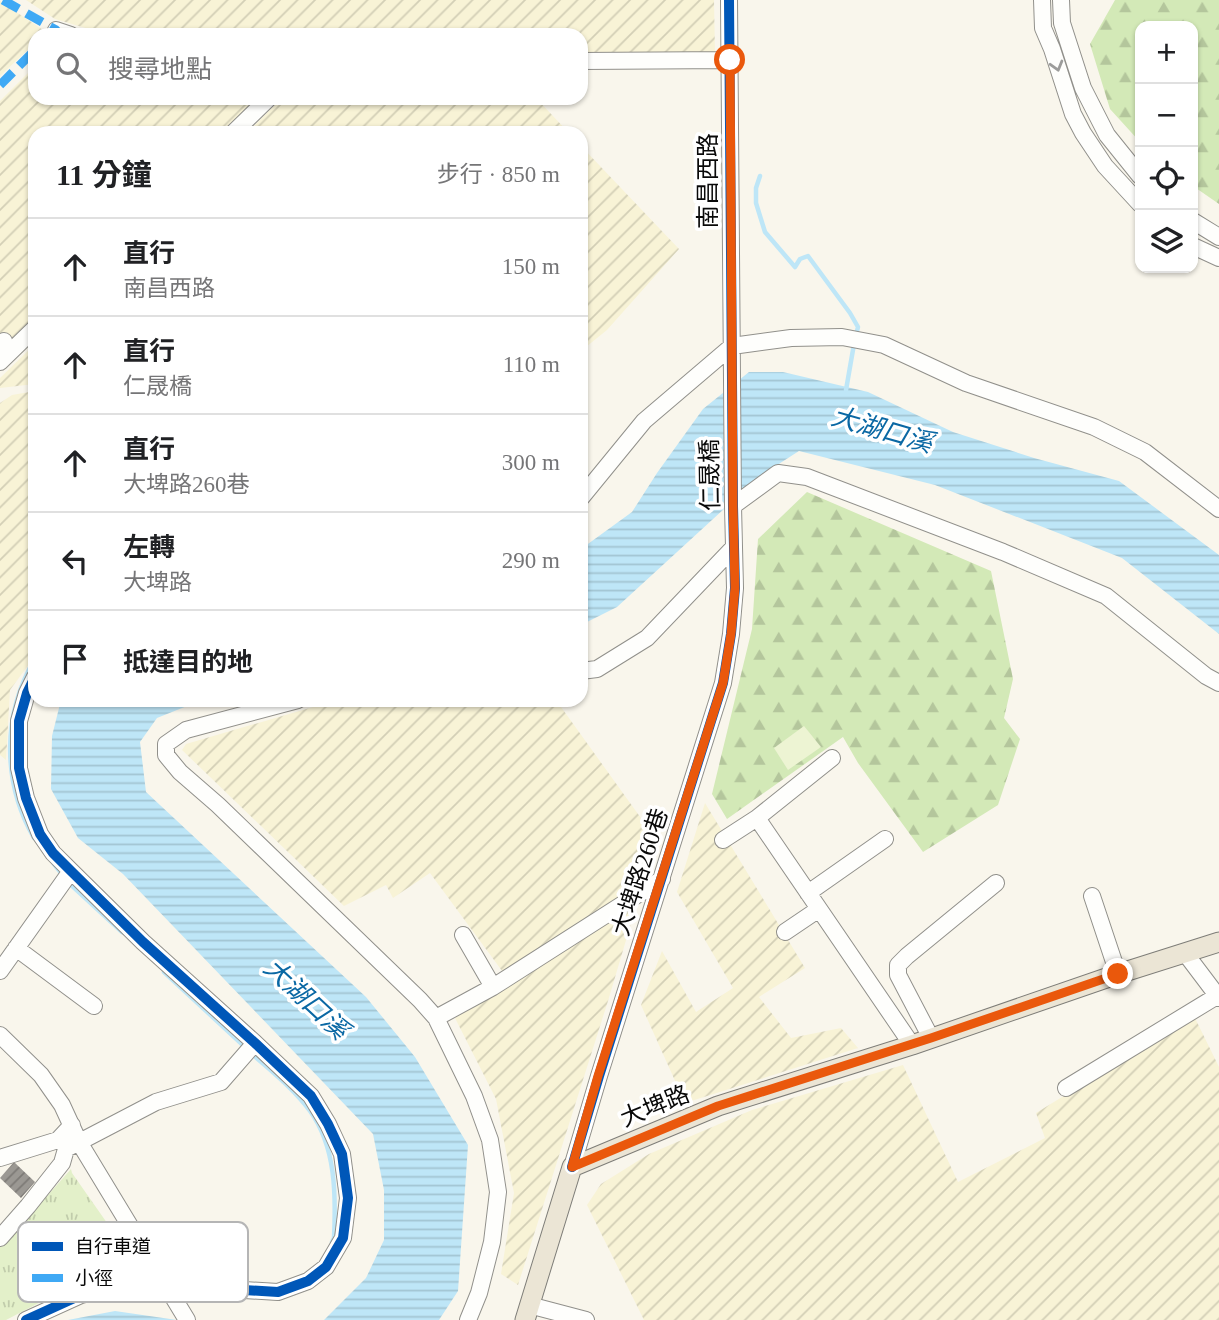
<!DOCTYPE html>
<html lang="zh-TW">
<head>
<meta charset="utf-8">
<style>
	body { margin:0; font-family:"Times New Roman","Noto Sans TC",serif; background:#f6f6f6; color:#202124 }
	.controls { position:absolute; right:21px; top:21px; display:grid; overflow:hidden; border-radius:14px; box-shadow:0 2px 5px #0004 }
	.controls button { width:63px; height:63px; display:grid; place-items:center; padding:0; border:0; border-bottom:2px solid #e0e0e0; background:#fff; color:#202124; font:35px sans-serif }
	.stop { position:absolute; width:21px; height:21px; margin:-16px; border:5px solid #ea580c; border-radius:50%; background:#fff }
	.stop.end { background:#ea580c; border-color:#fff; box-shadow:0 2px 7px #0008 }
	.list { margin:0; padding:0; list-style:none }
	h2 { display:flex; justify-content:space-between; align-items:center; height:91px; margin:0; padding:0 28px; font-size:30px }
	h2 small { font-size:23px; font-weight:400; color:#757577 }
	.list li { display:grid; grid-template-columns:46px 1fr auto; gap:21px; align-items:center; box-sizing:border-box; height:98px; padding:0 28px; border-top:2px solid #e0e0e0 }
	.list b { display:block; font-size:26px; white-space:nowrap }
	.list p { margin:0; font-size:23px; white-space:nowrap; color:#757577 }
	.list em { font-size:23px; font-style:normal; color:#757577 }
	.icon { flex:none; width:38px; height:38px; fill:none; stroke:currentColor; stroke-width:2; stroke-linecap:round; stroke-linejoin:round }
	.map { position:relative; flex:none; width:1219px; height:1320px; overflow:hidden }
	.search { position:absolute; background:#fff; box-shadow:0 2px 5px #0004; left:28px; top:28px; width:560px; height:77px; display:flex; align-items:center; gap:18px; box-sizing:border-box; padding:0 24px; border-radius:21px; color:#757577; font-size:26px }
	.panel { position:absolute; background:#fff; box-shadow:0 2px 5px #0004; left:28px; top:126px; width:560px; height:581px; border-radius:21px }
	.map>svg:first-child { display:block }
	.farmland { fill:url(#farmland-furrows) }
	.grass { fill:url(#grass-tufts) }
	.forest { fill:url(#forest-firs) }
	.pitch { fill:#edf4d3 }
	.water { fill:url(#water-rules) }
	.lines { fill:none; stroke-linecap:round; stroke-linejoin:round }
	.stream { stroke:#bee6f7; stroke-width:4.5 }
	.building { fill:url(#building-hatch) }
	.minor-casing { stroke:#91908b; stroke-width:18 }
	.major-casing { stroke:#7e7d78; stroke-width:21 }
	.minor { stroke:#fefefc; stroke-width:16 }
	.major { stroke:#ebe5d5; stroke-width:19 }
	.quiet { stroke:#3fa9f5; stroke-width:9; stroke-dasharray:18 9; stroke-linecap:butt }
	.cycleway-casing { stroke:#fff; stroke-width:15 }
	.cycleway { stroke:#0057b8; stroke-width:10 }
	.oneway { stroke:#9c9c9b }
	.route { stroke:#ea580c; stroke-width:9 }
	.labels { text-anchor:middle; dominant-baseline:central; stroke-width:7; stroke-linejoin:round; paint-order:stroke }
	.street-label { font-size:24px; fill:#090909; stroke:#fff }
	.water-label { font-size:26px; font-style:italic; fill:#0a68a4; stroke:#fff }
	.key { fill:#fff; stroke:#b5b5b5; stroke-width:2 }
	.key-label { font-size:19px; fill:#090909 }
</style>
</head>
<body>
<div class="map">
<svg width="1219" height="1320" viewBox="0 0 1219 1320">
	<defs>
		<pattern id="farmland-furrows" width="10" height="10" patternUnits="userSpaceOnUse" patternTransform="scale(1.75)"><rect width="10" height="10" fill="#f8f3d6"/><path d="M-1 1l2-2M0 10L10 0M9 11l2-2" fill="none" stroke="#d3cfb6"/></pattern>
		<pattern id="grass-tufts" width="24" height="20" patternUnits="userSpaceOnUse" patternTransform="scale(1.75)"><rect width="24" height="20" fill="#e3f0c9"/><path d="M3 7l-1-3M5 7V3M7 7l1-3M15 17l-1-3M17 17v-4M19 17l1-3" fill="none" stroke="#c1ccab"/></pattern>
		<pattern id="forest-firs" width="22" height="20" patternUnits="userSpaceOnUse" patternTransform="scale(1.75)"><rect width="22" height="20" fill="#d3e9b7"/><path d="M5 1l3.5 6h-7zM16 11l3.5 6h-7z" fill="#b4c69c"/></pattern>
		<pattern id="water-rules" width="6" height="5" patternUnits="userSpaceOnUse" patternTransform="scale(1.75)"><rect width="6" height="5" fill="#bee6f7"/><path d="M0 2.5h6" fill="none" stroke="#a2c4d2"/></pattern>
		<pattern id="building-hatch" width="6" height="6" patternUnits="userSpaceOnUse" patternTransform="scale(1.75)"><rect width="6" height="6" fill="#9b9893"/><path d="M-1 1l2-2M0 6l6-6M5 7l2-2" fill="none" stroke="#7d7a76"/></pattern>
	</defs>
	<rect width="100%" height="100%" fill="#f9f6ec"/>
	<path class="farmland" d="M26,0h688l1,54h-134v-19h-472l-54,-16z
		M0,1l46,31 -3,3h-8v8l-35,33z
		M35,66v32h226l-36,35h-190v186l-35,34v-252z
		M282,98h254l33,35h-322z
		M581,146l98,103 -72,81 -26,21z
		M35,344v40l-35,4v-10z
		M35,391v265l-25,34 -4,70 -6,-5v-352l12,-8z
		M337,700h219l100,139 -48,162 -90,284 -17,-11 13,-81 -18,-94 -41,-81 56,-35 -81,-110 -37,25 -7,-13 -42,21 -162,-156 4,-6z
		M705,803l100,165 -46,29 32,41 50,-10 17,20 -173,55 -44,-98 21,-54 34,61 37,-24 -56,-96z
		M1194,1016l25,51v253h-575l-57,-115 14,-21 48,-30 103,-44 151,-45 55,117 87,-44 -9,-25z"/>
	<path class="grass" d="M71,1169l1,4 40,57 -15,16 18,23 -53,22 -56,29h-6v-77l25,-22z"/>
	<path class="forest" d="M1115,0h104v204l-26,-18v-160h-53v116l-30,-33 -20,-65z
		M807,492l184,79 22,108 -9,39 16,21 -22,66 -75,47 -65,-89 -15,-26 -116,82 -15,-25 40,-165 6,-90z"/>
	<path class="pitch" d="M804,726l17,21 -33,23 -14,-22z"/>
	<path class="water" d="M749,372h34l85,20 85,40 81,26 85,23 100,74v79l-97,-76 -187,-73 -136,-34 -39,25 -143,131 -36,18v-76l51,-37 25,-39 46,-64z
		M61,700h141l-45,18 -17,24 6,50 220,205 49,60 53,88 -10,146 -19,29h-115l42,-42 18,-38v-50l-11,-56 -250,-260 -45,-36 -27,-49 1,-53z
		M115,1311l62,9h-109z"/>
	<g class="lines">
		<path class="stream" d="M760,176l-4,12v15l9,29 30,35 5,-8 8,-3 42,57 8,14 -2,8
			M846,390l8,-46
			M34,838c-32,-56 -32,-124 1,-179
			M54,864l15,19 53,49
			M164,972l81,75
			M251,1053c20,18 43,36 59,58 26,36 26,84 24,127l-2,4"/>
	</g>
	<path class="building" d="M14,1162l21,20 -14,16 -21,-20z"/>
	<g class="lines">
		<g class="minor-casing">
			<path id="minor" d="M1042,0l1,28 9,21 21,65 10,19 22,33 35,38
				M1061,0l1,23 21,65 24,47 33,41
				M56,30l15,5
				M581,61l149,-1
				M233,133l36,-35
				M1193,221l26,16
				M1193,246l26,12
				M0,345l4,-4
				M0,362l35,-34
				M581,498l63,-77 88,-75 59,-8 51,-1 42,8 82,38 128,44 51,25 74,57
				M733,506l45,-33 29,4 196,75 103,44 100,80 13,7
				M581,671l16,-2 50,-31 86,-90
				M298,700l-112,30 -20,14v11l14,17 38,33 202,195 16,18 38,78 16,44 8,52 -6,50 -13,51 -11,27
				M832,758l-75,60 155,227
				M723,840l34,-22
				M808,893l77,-54
				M1092,896l26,78
				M785,932l34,-23
				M463,935l30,52
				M16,948l78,58
				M1185,953l34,45
				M0,971l71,-100
				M436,1018l57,-31 169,-108
				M0,1035l41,40 21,30 17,37 108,178
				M931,1038l-33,-63v-10l9,-9 89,-73
				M1066,1088l151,-92
				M0,1158l58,-18 14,-15
				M572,1167l27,-91 124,-393 8,-49 4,-46 -2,-82 -4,-506
				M0,1238l28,-32 34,-43 4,-14 90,-47 65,-20 34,-39
				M529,1305l57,15
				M26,1320l55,-25 63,-17 84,11 50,3 30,-11 18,-14 17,-29 5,-40 -6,-44 -14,-30 -17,-28 -56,-53 -112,-101 -72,-71 -18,-18 -13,-19 -14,-36 -7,-30v-47l8,-28 8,-16"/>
		</g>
		<g class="major-casing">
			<path id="major" d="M525,1320l47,-153 146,-61 194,-61 206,-71 101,-32"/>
		</g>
		<use href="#minor" class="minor"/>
		<use href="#major" class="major"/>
		<path class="quiet" d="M3,0l53,30 -6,5
			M0,85l35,-35"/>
		<g class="cycleway-casing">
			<path id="cycleway" d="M572,1167l27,-91 124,-393 8,-49 4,-46 -2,-82 -4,-506
				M26,1320l55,-25 63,-17 84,11 50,3 30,-11 18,-14 17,-29 5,-40 -6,-44 -14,-30 -17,-28 -56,-53 -112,-101 -72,-71 -18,-18 -13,-19 -14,-36 -7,-30v-47l8,-28 8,-16"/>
		</g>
		<use href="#cycleway" class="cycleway"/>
	</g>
	<defs><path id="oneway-chevron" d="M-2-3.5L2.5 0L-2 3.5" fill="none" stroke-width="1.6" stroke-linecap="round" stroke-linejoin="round" transform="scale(1.75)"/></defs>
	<use class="oneway" href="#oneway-chevron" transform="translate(1057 66) rotate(74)"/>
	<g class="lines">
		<path class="route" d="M730,60l3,446 2,82 -4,46 -8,49 -125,393 -26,91 146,-61 213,-68 187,-64"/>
	</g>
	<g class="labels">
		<g class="street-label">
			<text transform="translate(708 181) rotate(-90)">南昌西路</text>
			<text transform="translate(710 475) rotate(-91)">仁晟橋</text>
			<text transform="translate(640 872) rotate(-72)">大埤路260巷</text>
			<text transform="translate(655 1106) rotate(-22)">大埤路</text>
		</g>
		<g class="water-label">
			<text transform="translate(882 430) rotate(16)">大湖口溪</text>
			<text transform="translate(306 999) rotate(43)">大湖口溪</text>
		</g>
	</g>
	<rect x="18" y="1222" width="230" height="80" rx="10" class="key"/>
	<rect x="32" y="1242" width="31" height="9" fill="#0057b8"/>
	<rect x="32" y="1274" width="31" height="8" fill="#3fa9f5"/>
	<g class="key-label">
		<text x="75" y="1253">自行車道</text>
		<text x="75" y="1285">小徑</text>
	</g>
</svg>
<div class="controls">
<button>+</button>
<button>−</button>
<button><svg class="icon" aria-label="locate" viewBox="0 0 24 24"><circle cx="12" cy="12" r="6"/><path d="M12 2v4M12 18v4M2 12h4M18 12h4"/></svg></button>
<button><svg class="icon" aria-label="layers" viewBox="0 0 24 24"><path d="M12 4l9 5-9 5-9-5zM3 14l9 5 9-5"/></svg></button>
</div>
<div class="stop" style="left:730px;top:60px"></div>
<div class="stop end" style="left:1118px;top:974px"></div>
<div class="search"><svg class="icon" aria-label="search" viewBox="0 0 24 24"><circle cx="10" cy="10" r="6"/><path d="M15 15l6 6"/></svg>搜尋地點</div>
<section class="panel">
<h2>11 分鐘<small>步行 · 850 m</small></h2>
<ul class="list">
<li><svg class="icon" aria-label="ahead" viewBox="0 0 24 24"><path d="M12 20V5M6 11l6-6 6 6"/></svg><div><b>直行</b><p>南昌西路</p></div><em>150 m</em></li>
<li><svg class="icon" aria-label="ahead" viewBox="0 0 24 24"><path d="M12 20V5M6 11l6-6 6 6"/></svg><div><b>直行</b><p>仁晟橋</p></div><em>110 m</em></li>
<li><svg class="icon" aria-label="ahead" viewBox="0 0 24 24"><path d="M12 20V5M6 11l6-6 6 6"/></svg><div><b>直行</b><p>大埤路260巷</p></div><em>300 m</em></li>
<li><svg class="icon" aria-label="left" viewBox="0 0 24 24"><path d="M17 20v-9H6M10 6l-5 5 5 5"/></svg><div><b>左轉</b><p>大埤路</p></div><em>290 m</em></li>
<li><svg class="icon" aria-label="arrive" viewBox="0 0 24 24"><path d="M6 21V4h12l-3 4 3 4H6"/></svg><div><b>抵達目的地</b></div></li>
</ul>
</section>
</div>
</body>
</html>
